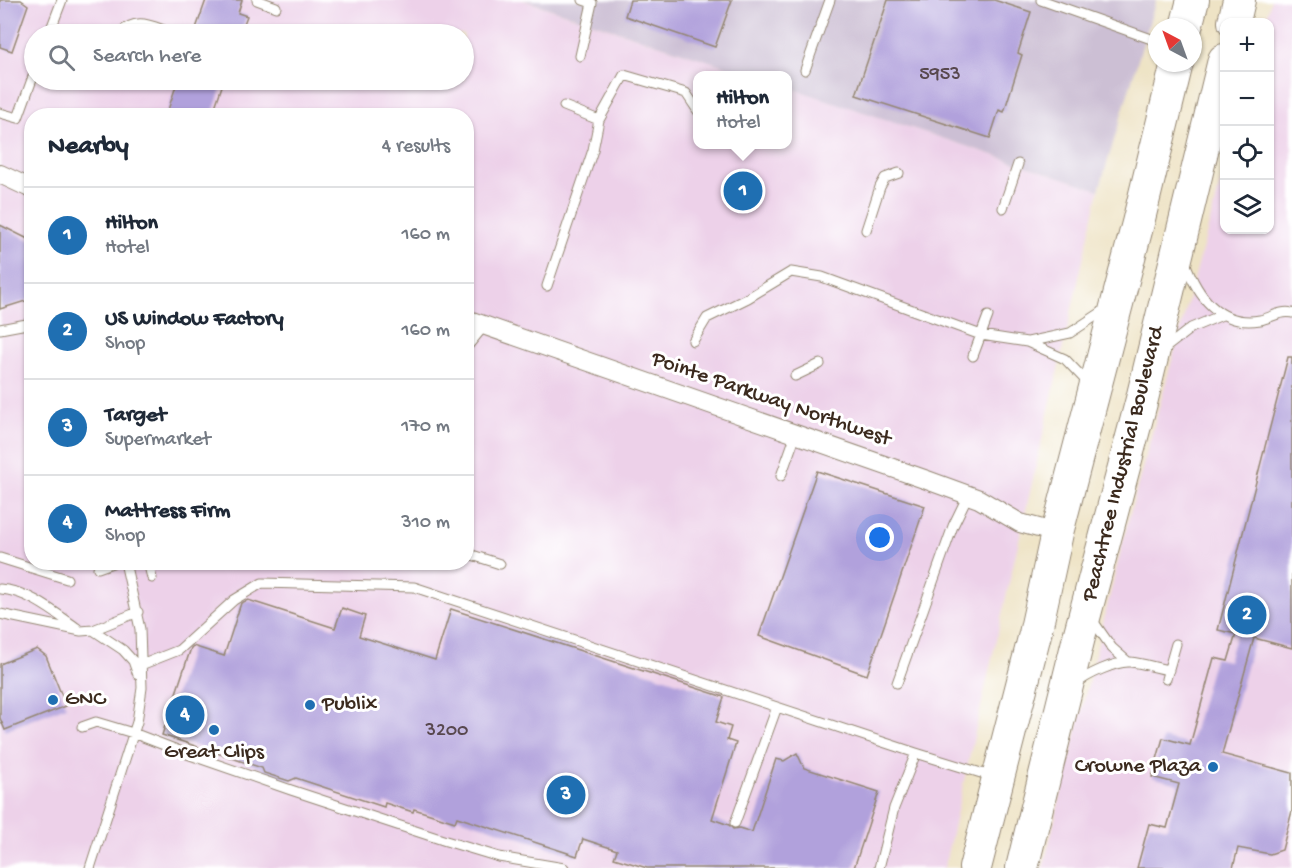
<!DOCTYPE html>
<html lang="en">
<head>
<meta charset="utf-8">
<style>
	body { margin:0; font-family:"Gochi Hand",sans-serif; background:#f6f6f7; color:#1f2937 }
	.controls { position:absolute; right:18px; top:18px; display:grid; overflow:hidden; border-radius:12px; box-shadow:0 2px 4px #0004 }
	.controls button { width:54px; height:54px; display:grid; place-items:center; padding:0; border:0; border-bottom:2px solid #e0e1e3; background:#fff; color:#1f2937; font:30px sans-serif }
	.compass { position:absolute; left:1148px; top:18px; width:54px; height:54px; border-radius:50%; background:#fff; box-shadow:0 2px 4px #0004; rotate:319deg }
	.you { position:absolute; left:880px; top:538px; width:21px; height:21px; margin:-15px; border:4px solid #fff; border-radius:50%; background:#1a73e8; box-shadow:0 0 0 9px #1a73e833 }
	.badge { display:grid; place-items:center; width:39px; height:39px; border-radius:50%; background:#1f6fb2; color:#fff; font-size:20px; font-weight:700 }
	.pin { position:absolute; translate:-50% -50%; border:3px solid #fff; box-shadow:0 2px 6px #0006 }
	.popup { position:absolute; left:693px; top:71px; width:99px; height:78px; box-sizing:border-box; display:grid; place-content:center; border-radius:12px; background:#fff; filter:drop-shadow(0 2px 4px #0005); font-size:20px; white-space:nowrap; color:#747a83 }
	.popup b { font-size:22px; color:#1f2937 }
	.popup::after { content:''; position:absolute; left:50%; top:100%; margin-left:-12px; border:12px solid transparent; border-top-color:#fff }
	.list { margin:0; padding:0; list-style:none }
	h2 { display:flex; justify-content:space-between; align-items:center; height:78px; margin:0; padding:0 24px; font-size:26px }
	h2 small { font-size:20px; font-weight:400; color:#747a83 }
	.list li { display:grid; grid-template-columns:39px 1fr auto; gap:18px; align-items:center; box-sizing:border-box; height:96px; padding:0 24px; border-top:2px solid #e0e1e3 }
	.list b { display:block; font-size:22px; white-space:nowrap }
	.list p { margin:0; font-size:20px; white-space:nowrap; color:#747a83 }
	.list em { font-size:20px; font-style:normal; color:#747a83 }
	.icon { flex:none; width:33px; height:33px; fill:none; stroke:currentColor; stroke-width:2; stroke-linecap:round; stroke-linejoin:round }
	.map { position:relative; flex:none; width:1292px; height:868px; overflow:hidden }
	.search { position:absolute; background:#fff; box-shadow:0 2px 4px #0004; left:24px; top:24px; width:450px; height:66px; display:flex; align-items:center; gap:15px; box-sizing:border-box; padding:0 21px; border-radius:33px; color:#747a83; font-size:22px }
	.panel { position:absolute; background:#fff; box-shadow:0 2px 4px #0004; left:24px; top:108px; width:450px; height:462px; border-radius:24px }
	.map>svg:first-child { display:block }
	.built { fill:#edd1e9; fill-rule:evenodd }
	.industrial { fill:#ccbfd4 }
	.building { fill:#b1a1dc }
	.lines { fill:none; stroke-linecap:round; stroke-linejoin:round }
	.lane-casing { stroke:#948672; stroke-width:11 }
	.street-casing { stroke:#948672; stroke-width:20 }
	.highway-casing { stroke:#948672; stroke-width:34 }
	.lane { stroke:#fff; stroke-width:9 }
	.street { stroke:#fff; stroke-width:18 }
	.highway { stroke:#fff; stroke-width:32 }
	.poi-dot { fill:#1f6fb2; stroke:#fff; stroke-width:2 }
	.labels { text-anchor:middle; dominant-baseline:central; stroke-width:6; stroke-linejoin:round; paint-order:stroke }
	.number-label { font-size:20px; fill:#58484e }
	.street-label { font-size:22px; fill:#3b2a1e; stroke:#fff }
	.poi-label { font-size:22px; fill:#3b2a1e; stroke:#fff; text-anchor:start }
</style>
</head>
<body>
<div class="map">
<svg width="1292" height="868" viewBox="0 0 1292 868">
	<rect width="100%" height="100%" fill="#fff"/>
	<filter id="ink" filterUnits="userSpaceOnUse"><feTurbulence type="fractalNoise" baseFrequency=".0167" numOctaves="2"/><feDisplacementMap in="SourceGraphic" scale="12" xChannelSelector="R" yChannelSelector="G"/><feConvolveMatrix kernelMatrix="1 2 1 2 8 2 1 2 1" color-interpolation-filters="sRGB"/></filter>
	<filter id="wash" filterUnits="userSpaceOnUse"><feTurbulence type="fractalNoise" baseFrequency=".008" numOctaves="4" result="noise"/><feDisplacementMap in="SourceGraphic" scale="24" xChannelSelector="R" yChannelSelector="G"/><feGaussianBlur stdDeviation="1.35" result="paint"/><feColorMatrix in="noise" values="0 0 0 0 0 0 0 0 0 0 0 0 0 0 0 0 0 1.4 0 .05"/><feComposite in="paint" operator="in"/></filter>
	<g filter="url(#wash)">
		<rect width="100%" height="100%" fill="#eee3c5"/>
		<path class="built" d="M0,0h523l229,75 -54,1v68h90v-57l311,103 -155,678h-944zM34,34h430v46h-430zM32,116h434v446h-434z
			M1271,0h21v868h-249l86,-351 95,-347v60h46v-208h-5z"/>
		<path class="industrial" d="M524,0h632l-57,190 -311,-103v-11l-36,-1z"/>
		<g id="blocks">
			<path class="building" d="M0,0h21l7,5 -16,46 -12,-4z
				M206,0h36l-4,13 9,3 -7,18h-46z
				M630,0h102l-17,47 -90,-31z
				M888,0h106l37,12 -13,41 4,2 -18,57 -5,-2 -9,28 -134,-43z
				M178,80h46l-12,36h-46z
				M0,225l32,16v58l-32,10z
				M1288,357h4v291l-38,-10 -32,116 70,19v38l-10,39 -12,4 -32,-6 -5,20h-96l12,-44 18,4 12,-44 -27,-7 11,-39 27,7 24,-87 14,3 8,-27 -18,-4z
				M817,471l108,35 -58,169 -108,-39z
				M248,600l87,28 7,-20 23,8 -6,20 76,24 16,-51 273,88 -8,25 15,5 -4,13 9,3 -24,76 17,6 4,4 6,-1 13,4 24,-73 8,2 13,-8 7,15 75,24 -25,76h-207l-33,-10 3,-8 -34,-11 -6,17 -120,-39 -2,5 -41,-13 -1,3 -28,-9 -1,4 -88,-29 -7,3 -25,-8 -2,-5 -100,-33 29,-87 2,-2 31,10 17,-53z
				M37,649l9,7 20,50 -61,24 -5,-12v-54z"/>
		</g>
	</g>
	<g filter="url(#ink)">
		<use href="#blocks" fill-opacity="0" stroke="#948672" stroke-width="1.5"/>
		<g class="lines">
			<g class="lane-casing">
				<path id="lane" d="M257,0l19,7
					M1041,0l116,41
					M49,34l13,-34
					M119,34c17,-17 30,-9 50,-2
					M580,56l12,-53 -9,-3
					M805,70l25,-70
					M564,106l35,14 25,-45 62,18 12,18
					M0,113l18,5 16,-44
					M1003,208l15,-44
					M866,230l14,-43 5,-9 14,-5
					M1185,262c12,33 34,65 75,58 11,-2 21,-10 32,-7
					M547,286l46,-136 6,-30
					M0,329l32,-6
					M693,341l14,-23 41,-20 43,-26 31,5 159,58 46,7 38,17 23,24
					M1028,342l42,-9 38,-25
					M466,348l19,-23
					M1164,349l27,-21 31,-13
					M973,356l15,-40
					M795,376l25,-12
					M781,476l15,-42
					M466,553l34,11
					M0,558l67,21
					M148,562l4,16
					M98,568l17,-6
					M0,589c29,2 54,23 77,39
					M0,614l81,17 12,-1 45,-18
					M1091,618l21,30 16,14
					M93,630l30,20 10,11 5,14
					M141,665l38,-15 55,-50 28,-17 152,4 502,166 78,24
					M1166,679l10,-35
					M897,683l56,-157 15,-31
					M1076,684c10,-9 40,-23 54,-22 13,1 26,6 39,8
					M82,727l14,-5 37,11 57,22 101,35 155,51 53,16 65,11
					M735,823l42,-116
					M90,868l47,-146 5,-34 -2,-59 -15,-67
					M879,868l15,-60 22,-55"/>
			</g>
			<g class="street-casing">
				<path id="street" d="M0,174l32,15
					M466,319l461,161 52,19 41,24 37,10"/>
			</g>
			<g class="highway-casing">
				<path id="highway" d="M1234,22l5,-22
					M1186,27l7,-27
					M975,868l60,-234 22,-101 81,-310 39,-160
					M1022,868l58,-235 62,-234 82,-339"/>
			</g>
			<use href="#lane" class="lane"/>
			<use href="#street" class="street"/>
			<use href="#highway" class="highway"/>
		</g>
	</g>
	<g class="poi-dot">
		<circle cx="53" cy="700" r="6"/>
		<circle cx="310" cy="705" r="6"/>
		<circle cx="214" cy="730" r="6"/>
		<circle cx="1213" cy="767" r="6"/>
	</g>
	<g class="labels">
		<g class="number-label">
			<text x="940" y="75">5953</text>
			<text x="447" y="731">3200</text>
		</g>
		<g class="street-label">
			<text transform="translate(771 400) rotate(19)">Pointe Parkway Northwest</text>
			<text transform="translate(1124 464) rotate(-76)">Peachtree Industrial Boulevard</text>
		</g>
		<g class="poi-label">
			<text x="65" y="700">GNC</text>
			<text x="322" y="705">Publix</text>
			<text x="214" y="753" text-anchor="middle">Great Clips</text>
			<text x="1201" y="767" text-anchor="end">Crowne Plaza</text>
		</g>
	</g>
</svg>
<div class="controls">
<button>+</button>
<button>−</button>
<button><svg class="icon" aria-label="locate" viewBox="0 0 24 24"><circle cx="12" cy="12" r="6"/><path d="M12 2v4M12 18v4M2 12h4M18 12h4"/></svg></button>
<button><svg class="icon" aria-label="layers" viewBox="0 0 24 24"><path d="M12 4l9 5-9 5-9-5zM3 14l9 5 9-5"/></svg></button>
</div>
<svg class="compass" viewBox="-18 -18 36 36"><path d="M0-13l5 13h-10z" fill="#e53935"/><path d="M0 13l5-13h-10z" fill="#747a83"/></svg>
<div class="you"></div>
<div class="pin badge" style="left:743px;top:191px">1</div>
<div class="popup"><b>Hilton</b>Hotel</div>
<div class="pin badge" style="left:1247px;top:615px">2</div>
<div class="pin badge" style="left:566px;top:795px">3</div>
<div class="pin badge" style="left:185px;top:715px">4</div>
<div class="search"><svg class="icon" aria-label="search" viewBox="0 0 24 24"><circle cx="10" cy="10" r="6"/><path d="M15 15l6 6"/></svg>Search here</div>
<section class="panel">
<h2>Nearby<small>4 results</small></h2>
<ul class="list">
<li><span class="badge">1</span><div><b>Hilton</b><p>Hotel</p></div><em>160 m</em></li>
<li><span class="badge">2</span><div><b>US Window Factory</b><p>Shop</p></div><em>160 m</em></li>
<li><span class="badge">3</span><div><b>Target</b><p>Supermarket</p></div><em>170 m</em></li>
<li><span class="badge">4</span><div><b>Mattress Firm</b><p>Shop</p></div><em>310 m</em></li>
</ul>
</section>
</div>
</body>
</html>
